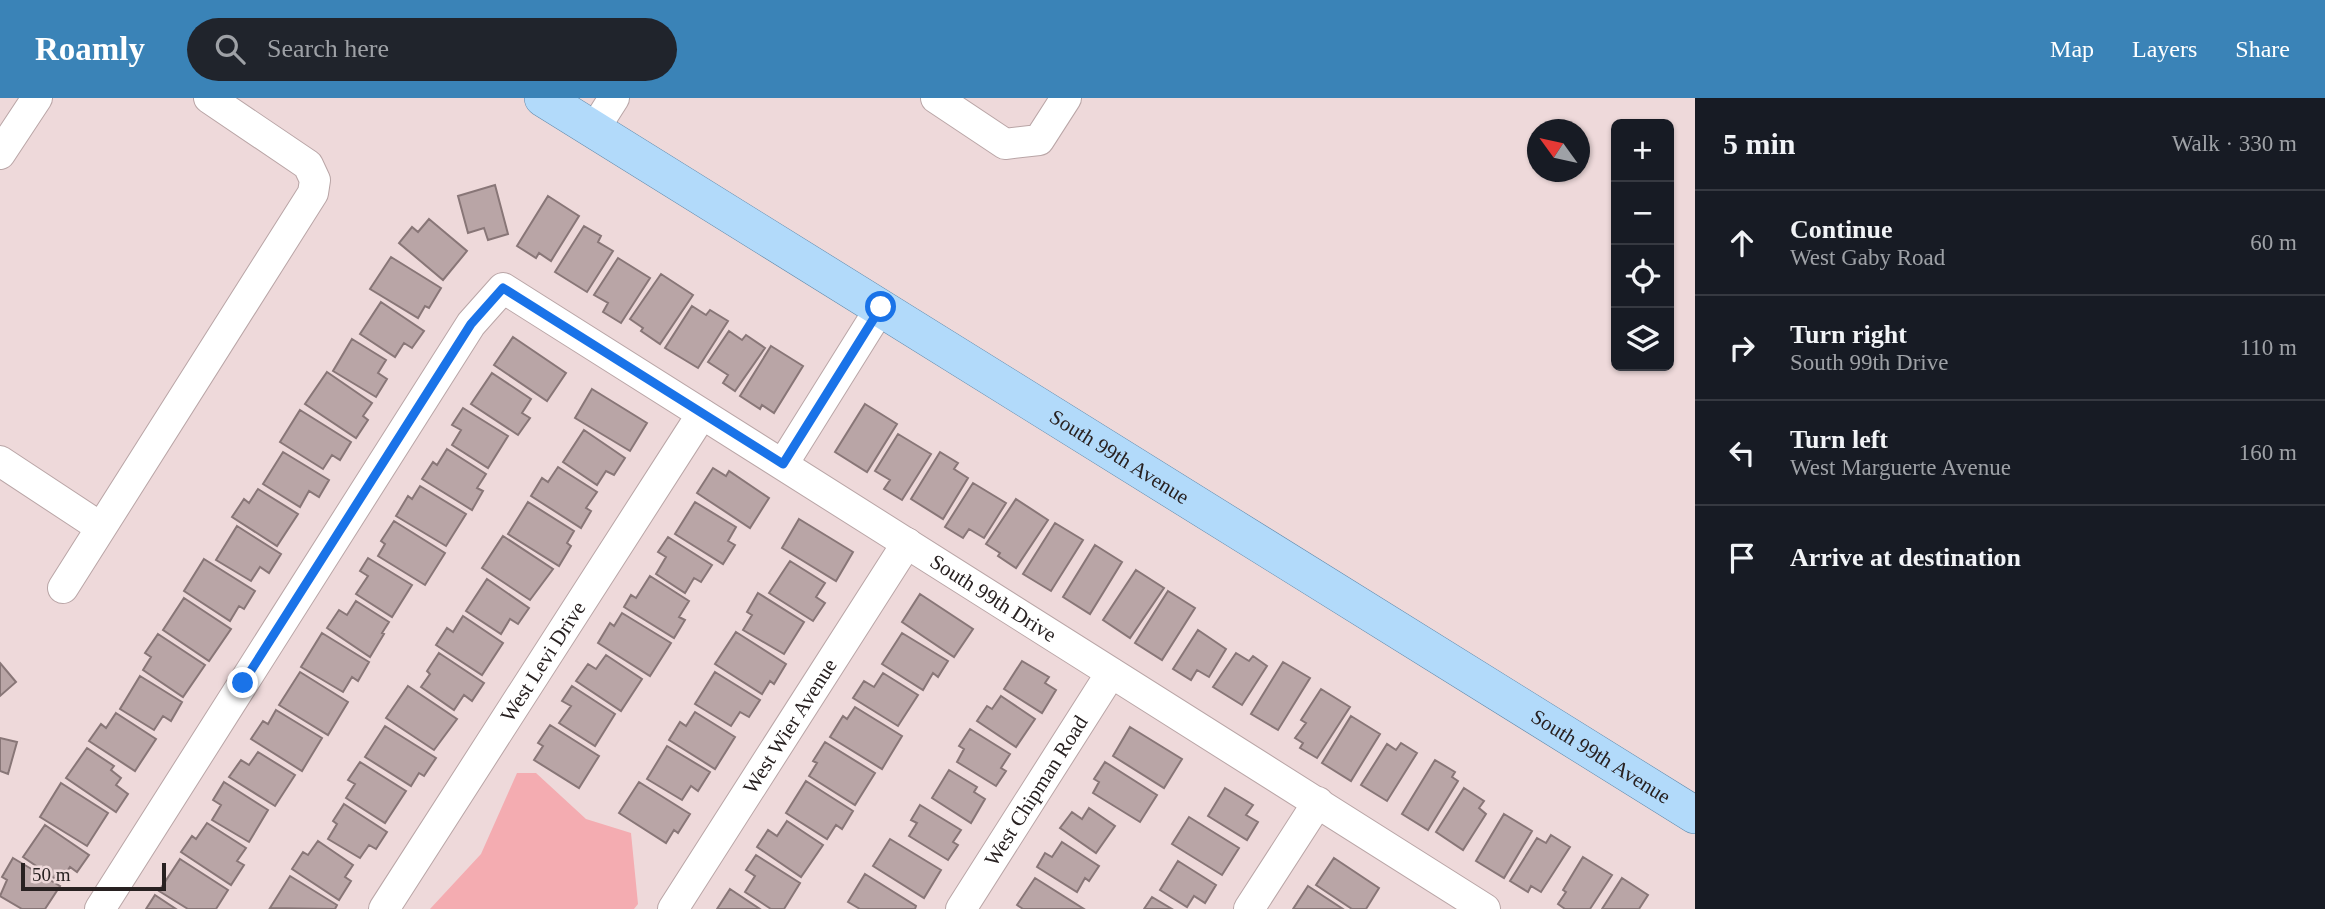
<!DOCTYPE html>
<html lang="en">
<head>
<meta charset="utf-8">
<style>
	body { margin:0; font-family:"Times New Roman",serif; background:#20242c; color:#f1f3f6 }
	.controls { position:absolute; right:21px; top:21px; display:grid; overflow:hidden; border-radius:10px; box-shadow:0 2px 5px #0004 }
	.controls button { width:63px; height:63px; display:grid; place-items:center; padding:0; border:0; border-bottom:2px solid #363941; background:#171b24; color:#f1f3f6; font:35px sans-serif }
	.compass { position:absolute; left:1527px; top:21px; width:63px; height:63px; border-radius:50%; background:#171b24; box-shadow:0 2px 5px #0004; rotate:303deg }
	.scale { position:absolute; left:21px; bottom:18px; width:145px; box-sizing:border-box; padding-left:7px; border:4px solid #282121; border-top:0; font-size:19px; line-height:24px; white-space:nowrap; color:#282121; -webkit-text-stroke:5px #eed9da; paint-order:stroke }
	.stop { position:absolute; width:21px; height:21px; margin:-16px; border:5px solid #1a73e8; border-radius:50%; background:#fff }
	.stop.end { background:#1a73e8; border-color:#fff; box-shadow:0 2px 7px #0008 }
	.list { margin:0; padding:0; list-style:none }
	h2 { display:flex; justify-content:space-between; align-items:center; height:91px; margin:0; padding:0 28px; font-size:30px }
	h2 small { font-size:23px; font-weight:400; color:#9ea1a6 }
	.list li { display:grid; grid-template-columns:46px 1fr auto; gap:21px; align-items:center; box-sizing:border-box; height:105px; padding:0 28px; border-top:2px solid #363941 }
	.list b { display:block; font-size:26px; white-space:nowrap }
	.list p { margin:0; font-size:23px; white-space:nowrap; color:#9ea1a6 }
	.list em { font-size:23px; font-style:normal; color:#9ea1a6 }
	.icon { flex:none; width:38px; height:38px; fill:none; stroke:currentColor; stroke-width:2; stroke-linecap:round; stroke-linejoin:round }
	.map { position:relative; flex:none; width:1695px; height:811px; overflow:hidden }
	header { display:flex; align-items:center; gap:42px; box-sizing:border-box; height:98px; padding:0 35px; background:#3a83b7; color:#fff }
	header strong { font-size:33px }
	nav { display:flex; gap:38px; margin-inline-start:auto; font-size:24px }
	.search { width:490px; height:63px; background:#20242c; display:flex; align-items:center; gap:18px; box-sizing:border-box; padding:0 24px; border-radius:38px; color:#9ea1a6; font-size:26px }
	main { display:flex }
	aside { flex:1; background:#171b24 }
	.map>svg:first-child { display:block }
	.green { fill:#f4acb1 }
	.building { fill:#b9a5a6; stroke:#887677; stroke-width:2 }
	.lines { fill:none; stroke-linecap:round; stroke-linejoin:round }
	.minor-casing { stroke:#b9a5a6; stroke-width:32 }
	.major-casing { stroke:#608aac; stroke-width:38 }
	.minor { stroke:#fff; stroke-width:30 }
	.major { stroke:#b2dafa; stroke-width:37 }
	.route { stroke:#1a73e8; stroke-width:9 }
	.labels { text-anchor:middle; dominant-baseline:central; stroke-width:6; stroke-linejoin:round; paint-order:stroke }
	.street-label { font-size:21px; fill:#282121; stroke:#eed9da }
</style>
</head>
<body>
<header>
<strong>Roamly</strong>
<div class="search"><svg class="icon" aria-label="search" viewBox="0 0 24 24"><circle cx="10" cy="10" r="6"/><path d="M15 15l6 6"/></svg>Search here</div>
<nav><a>Map</a><a>Layers</a><a>Share</a></nav>
</header>
<main>
<div class="map">
<svg width="1695" height="811" viewBox="0 0 1695 811">
	<rect width="100%" height="100%" fill="#eed9da"/>
	<path class="green" d="M517,675h19l50,46 45,14 7,71 -4,5h-204l51,-55z"/>
	<path class="building" d="M495,87l13,49 -20,6 -4,-12 -16,5 -10,-37z
		M548,98l31,20 -28,45 -12,-8 -3,5 -19,-12z
		M429,121l38,32 -24,29 -44,-37 13,-16 6,5z
		M584,128l17,10 -3,6 15,9 -26,41 -32,-20z
		M391,159l50,31 -12,20 -4,-2 -7,12 -48,-29z
		M618,160l32,20 -29,45 -18,-11 5,-9 -14,-8z
		M661,176l32,21 -33,49 -19,-13 2,-3 -13,-9z
		M381,204l43,29 -12,17 -8,-5 -9,14 -35,-23z
		M692,208l14,9 4,-5 18,11 -30,47 -33,-20z
		M729,233l13,9 4,-5 19,13 -30,43 -12,-8 5,-8 -20,-13z
		M513,239l53,36 -19,28 -53,-36z
		M352,241l34,21 -8,13 9,6 -11,18 -43,-26z
		M771,248l32,20 -29,47 -12,-8 -2,4 -20,-13z
		M327,274l45,31 -9,13 5,4 -12,18 -51,-34z
		M492,275l39,26 -9,14 8,5 -12,17 -47,-31z
		M592,291l55,34 -17,28 -55,-33z
		M865,306l32,20 -30,48 -32,-20z
		M463,310l45,28 -20,32 -36,-23 9,-15 -9,-5z
		M300,312l51,32 -11,18 -8,-5 -9,14 -43,-27z
		M584,332l41,28 -11,17 -8,-4 -9,14 -34,-23z
		M898,336l33,20 -29,46 -18,-11 6,-9 -15,-9z
		M447,351l39,25 -9,14 6,3 -11,19 -50,-31 11,-17 4,3z
		M283,354l46,28 -10,17 -10,-6 -9,16 -37,-23z
		M940,354l18,11 -4,6 14,9 -25,41 -32,-20z
		M558,369l39,25 -11,16 5,3 -10,17 -50,-32 11,-18 6,4z
		M713,370l13,8 3,-5 40,27 -19,30 -53,-35z
		M973,385l33,20 -22,35 -15,-9 -6,9 -18,-11z
		M420,388l46,28 -20,32 -50,-30 12,-20 4,3z
		M258,391l40,25 -21,32 -45,-29 12,-18 5,4z
		M1016,401l32,21 -32,48 -18,-12 2,-3 -14,-9z
		M528,404l46,29 -7,12 4,3 -12,20 -51,-32z
		M695,404l41,25 -8,14 7,4 -12,19 -48,-30z
		M799,421l54,33 -17,29 -54,-33z
		M394,423l51,32 -20,32 -47,-29 7,-12 -4,-3z
		M1055,425l28,17 -32,51 -28,-17z
		M237,428l44,28 -12,19 -9,-6 -9,14 -35,-21z
		M503,438l50,33 -23,31 -48,-32z
		M668,439l44,28 -11,17 -7,-4 -9,15 -29,-19 10,-17 -8,-5z
		M1095,447l27,17 -32,52 -27,-17z
		M368,460l44,27 -20,32 -36,-23 12,-18 -8,-5z
		M204,461l51,32 -11,18 -5,-3 -9,15 -46,-30z
		M790,463l35,22 -9,14 9,6 -12,18 -44,-28z
		M1136,472l28,18 -34,50 -27,-18z
		M650,478l39,25 -10,16 6,3 -11,18 -50,-31 7,-12 5,3z
		M487,481l42,29 -11,16 -8,-5 -9,15 -35,-23z
		M1168,493l27,17 -33,52 -27,-17z
		M758,495l46,29 -20,32 -41,-24 9,-15 -5,-3z
		M920,496l53,35 -19,28 -52,-35z
		M184,500l47,31 -22,32 -46,-31z
		M356,503l33,21 -7,11 2,1 -14,23 -43,-29 12,-18 8,5z
		M622,515l49,30 -21,33 -52,-33 12,-20 4,3z
		M463,518l40,27 -21,32 -46,-30 11,-17 6,4z
		M1198,532l28,19 -17,28 -12,-7 -6,10 -18,-11z
		M736,534l50,32 -12,20 -4,-3 -8,13 -47,-30z
		M322,535l47,29 -11,19 -6,-4 -9,15 -42,-25z
		M902,535l46,28 -10,16 -5,-4 -10,17 -41,-26z
		M158,536l47,31 -22,32 -40,-27 8,-13 -6,-4z
		M439,555l45,30 -12,18 -8,-6 -10,15 -33,-23 9,-13 -3,-3z
		M1236,555l13,8 4,-5 14,10 -25,39 -29,-18z
		M606,557l36,24 -21,32 -45,-30 12,-17 8,5z
		M1022,563l27,16 -4,6 11,7 -14,23 -38,-24z
		M1283,564l27,16 -32,52 -27,-16z
		M0,565l16,19 -16,14z
		M300,574l48,30 -20,33 -49,-30z
		M715,574l45,28 -11,17 -9,-5 -9,14 -36,-22z
		M883,575l35,22 -20,31 -45,-28 11,-17 10,6z
		M140,578l42,26 -11,19 -8,-5 -9,14 -34,-21z
		M408,588l49,33 -23,31 -48,-32z
		M572,588l43,28 -20,32 -36,-23 12,-17 -9,-5z
		M1321,591l29,18 -33,51 -17,-10 3,-5 -8,-5 11,-15 -5,-3z
		M1001,598l34,23 -19,28 -39,-26 10,-15 5,3z
		M855,609l47,29 -20,33 -52,-32 13,-21 4,3z
		M276,612l46,28 -20,33 -51,-32 12,-18 5,3z
		M695,614l40,25 -20,32 -46,-29 11,-18 6,4z
		M116,615l40,26 -21,32 -46,-30 12,-17 5,4z
		M1351,618l29,18 -29,47 -29,-18z
		M550,627l49,31 -20,32 -45,-28 9,-14 -5,-3z
		M385,628l51,32 -12,18 -5,-3 -8,13 -46,-29z
		M1130,629l52,32 -18,29 -51,-32z
		M970,631l40,25 -9,14 5,3 -10,15 -39,-24 7,-13 -5,-3z
		M0,640l17,4 -9,32 -8,-3z
		M825,644l50,31 -20,32 -46,-29 8,-13 -4,-2z
		M1401,645l16,10 -30,48 -26,-16 26,-41 9,6z
		M667,648l43,26 -12,19 -7,-5 -9,14 -35,-21z
		M87,650l27,18 -3,4 10,8 -5,7 12,9 -12,18 -50,-34z
		M258,654l37,23 -20,31 -46,-29 12,-17 8,5z
		M1435,662l20,12 -3,5 6,4 -30,49 -26,-16z
		M360,664l46,29 -21,32 -39,-25 9,-14 -7,-4z
		M1105,664l52,33 -17,27 -47,-29 6,-11 -5,-3z
		M949,672l28,17 -3,5 11,7 -14,24 -39,-25z
		M806,683l47,30 -11,18 -6,-4 -9,14 -41,-26z
		M224,684l44,28 -19,32 -37,-22 9,-15 -8,-5z
		M639,684l51,32 -12,19 -4,-3 -8,13 -47,-30z
		M61,685l47,30 -21,33 -47,-29z
		M1225,690l28,17 -7,10 12,7 -11,18 -39,-24z
		M1464,690l20,13 -5,7 7,6 -23,36 -27,-18z
		M344,706l43,28 -11,17 -7,-4 -9,13 -32,-19 9,-15 -4,-3z
		M920,707l41,25 -8,12 5,3 -10,15 -39,-24 8,-13 -6,-3z
		M1089,710l26,18 -19,27 -36,-25 12,-16 10,7z
		M1504,716l28,17 -28,47 -28,-17z
		M1189,719l50,31 -17,27 -50,-31z
		M787,723l36,24 -22,32 -44,-30 11,-17 9,6z
		M207,725l39,25 -9,13 7,4 -13,20 -50,-33 11,-16 4,3z
		M45,727l44,30 -12,17 -7,-5 -10,15 -37,-25z
		M1551,737l19,12 -29,45 -10,-6 -3,6 -18,-11 27,-43 9,5z
		M890,741l51,31 -17,28 -51,-32z
		M318,743l35,24 -8,12 6,4 -12,19 -47,-31 11,-17 5,3z
		M1062,744l37,24 -10,15 -4,-3 -8,14 -40,-25 8,-14 7,4z
		M756,757l44,28 -16,26h-13l-26,-17 10,-16 -9,-6z
		M1583,759l29,18 -22,34h-25l-7,-5 8,-12 -3,-2z
		M13,760l47,28 -15,23h-23l-22,-13 7,-16 -5,-3z
		M1334,760l45,30 -13,21h-14l-36,-24z
		M180,761l48,31 -12,19h-28l-29,-18z
		M1178,763l38,24 -11,18 -11,-7 -7,11 -27,-17z
		M865,776l51,32 -1,3h-55l-12,-7z
		M290,778l47,29 -2,4 -65,-1z
		M1035,780l49,31h-61l-6,-4z
		M1622,780l26,17 -9,14h-37z
		M1308,788l35,23h-50z
		M730,791l30,20h-43z
		M155,797l21,14h-30z
		M1152,799l20,12h-28z"/>
	<g class="lines">
		<g class="minor-casing">
			<g id="minor">
				<path d="M936,0l69,46 34,-4 27,-42"/>
				<path d="M593,33l21,-33"/>
				<path d="M0,56l37,-56"/>
				<path d="M0,363l100,66"/>
				<path d="M783,366l98,-157"/>
				<path d="M63,490l250,-395 2,-13 -7,-15 -99,-67"/>
				<path id="s1" d="M100,811l371,-585 32,-36 982,621"/>
				<path id="s2" d="M384,811l318,-495"/>
				<path id="s3" d="M673,811l234,-366"/>
				<path id="s4" d="M961,811l150,-236"/>
				<path d="M1249,811l69,-107"/>
			</g>
		</g>
		<g class="major-casing">
			<g id="major">
				<path id="s5" d="M543,0l1152,717"/>
			</g>
		</g>
		<use href="#minor" class="minor"/>
		<use href="#major" class="major"/>
	</g>
	<g class="lines">
		<path class="route" d="M243,585l228,-359 32,-36 280,176 98,-157"/>
	</g>
	<g class="labels">
		<g class="street-label">
			<text stroke="none"><textPath href="#s5" startOffset="679">South 99th Avenue</textPath></text>
			<text stroke="none"><textPath href="#s1" startOffset="1321">South 99th Drive</textPath></text>
			<text stroke="none"><textPath href="#s2" startOffset="294">West Levi Drive</textPath></text>
			<text stroke="none"><textPath href="#s3" startOffset="217">West Wier Avenue</textPath></text>
			<text stroke="none"><textPath href="#s5" startOffset="1246">South 99th Avenue</textPath></text>
			<text stroke="none"><textPath href="#s4" startOffset="140">West Chipman Road</textPath></text>
		</g>
	</g>
</svg>
<div class="controls">
<button>+</button>
<button>−</button>
<button><svg class="icon" aria-label="locate" viewBox="0 0 24 24"><circle cx="12" cy="12" r="6"/><path d="M12 2v4M12 18v4M2 12h4M18 12h4"/></svg></button>
<button><svg class="icon" aria-label="layers" viewBox="0 0 24 24"><path d="M12 4l9 5-9 5-9-5zM3 14l9 5 9-5"/></svg></button>
</div>
<svg class="compass" viewBox="-18 -18 36 36"><path d="M0-13l5 13h-10z" fill="#e53935"/><path d="M0 13l5-13h-10z" fill="#9ea1a6"/></svg>
<div class="scale">50 m</div>
<div class="stop" style="left:881px;top:209px"></div>
<div class="stop end" style="left:243px;top:585px"></div>
</div>
<aside>
<h2>5 min<small>Walk · 330 m</small></h2>
<ul class="list">
<li><svg class="icon" aria-label="ahead" viewBox="0 0 24 24"><path d="M12 20V5M6 11l6-6 6 6"/></svg><div><b>Continue</b><p>West Gaby Road</p></div><em>60 m</em></li>
<li><svg class="icon" aria-label="right" viewBox="0 0 24 24"><path d="M7 20v-9h11M14 6l5 5-5 5"/></svg><div><b>Turn right</b><p>South 99th Drive</p></div><em>110 m</em></li>
<li><svg class="icon" aria-label="left" viewBox="0 0 24 24"><path d="M17 20v-9H6M10 6l-5 5 5 5"/></svg><div><b>Turn left</b><p>West Marguerte Avenue</p></div><em>160 m</em></li>
<li><svg class="icon" aria-label="arrive" viewBox="0 0 24 24"><path d="M6 21V4h12l-3 4 3 4H6"/></svg><div><b>Arrive at destination</b></div></li>
</ul>
</aside>
</main>
</body>
</html>
